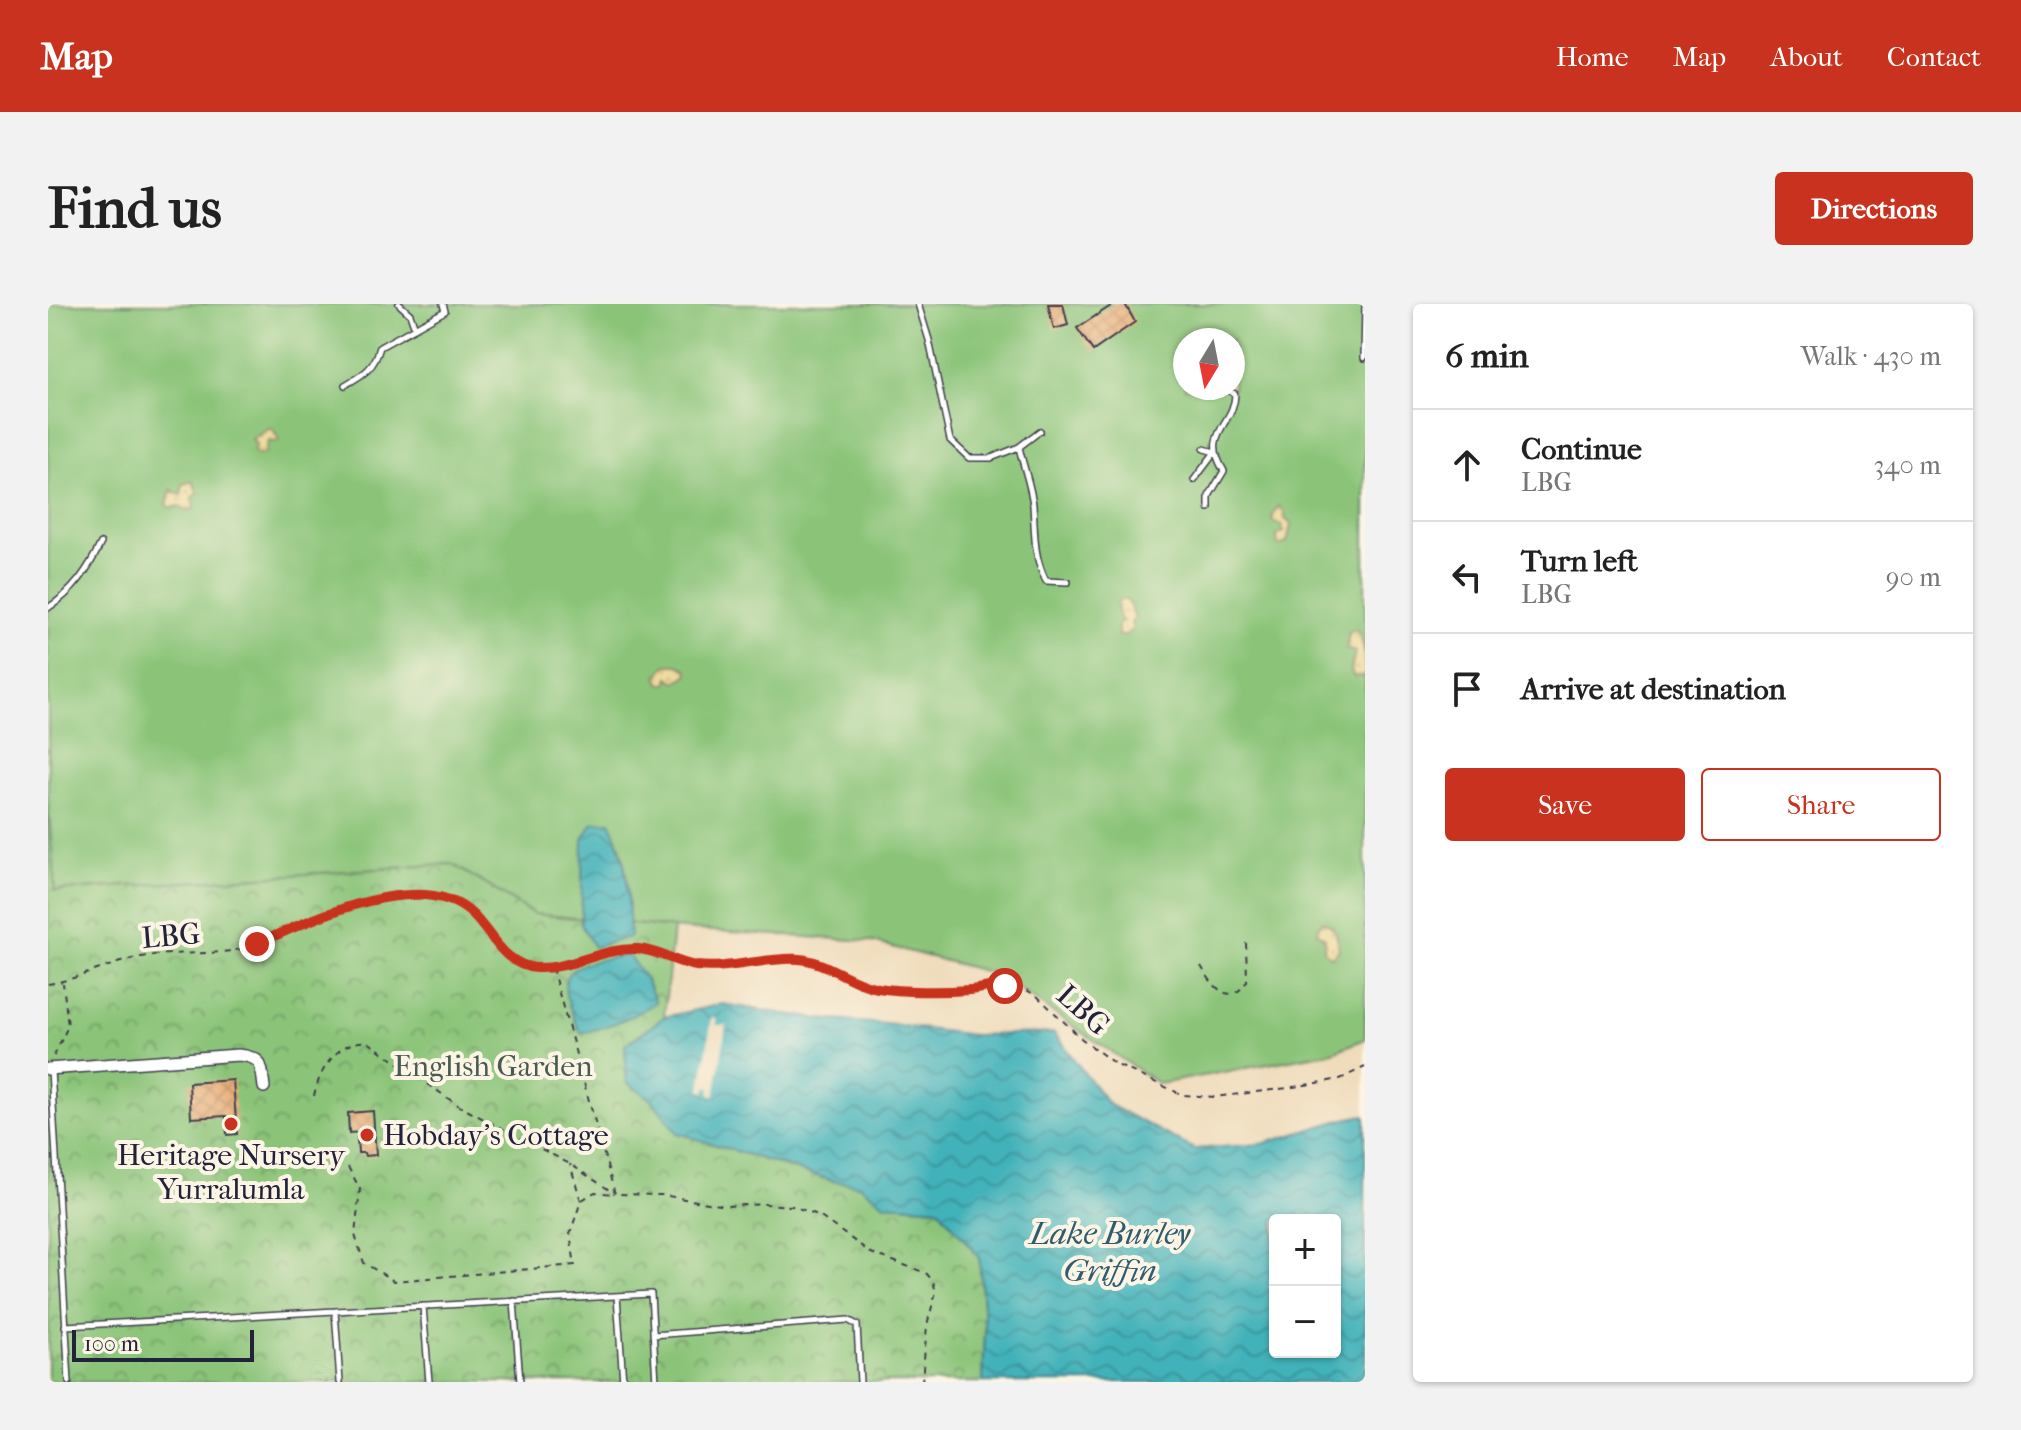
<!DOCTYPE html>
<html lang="en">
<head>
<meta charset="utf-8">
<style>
	body { margin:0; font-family:"IM FELL French Canon",serif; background:#f2f2f2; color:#222 }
	.controls { position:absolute; right:24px; bottom:24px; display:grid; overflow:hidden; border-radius:8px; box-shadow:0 2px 6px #0004 }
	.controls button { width:72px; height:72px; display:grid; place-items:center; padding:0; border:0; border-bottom:2px solid #e0e0e0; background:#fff; color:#222; font:40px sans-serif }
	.compass { position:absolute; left:1125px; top:24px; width:72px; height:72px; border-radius:50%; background:#fff; box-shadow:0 2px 6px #0004; rotate:190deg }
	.scale { position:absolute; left:24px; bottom:20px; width:182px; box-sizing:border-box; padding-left:8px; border:4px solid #22223b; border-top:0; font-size:22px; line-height:28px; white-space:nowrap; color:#22223b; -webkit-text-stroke:6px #fcf5e5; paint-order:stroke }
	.stop { position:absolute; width:24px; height:24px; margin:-18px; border:6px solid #c8321e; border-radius:50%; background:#fff }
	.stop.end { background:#c8321e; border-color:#fff; box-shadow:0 2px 8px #0008 }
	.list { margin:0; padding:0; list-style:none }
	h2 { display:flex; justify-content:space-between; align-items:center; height:104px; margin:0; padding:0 32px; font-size:34px }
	h2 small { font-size:26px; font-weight:400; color:#767676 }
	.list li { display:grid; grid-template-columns:52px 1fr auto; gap:24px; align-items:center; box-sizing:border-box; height:112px; padding:0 32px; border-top:2px solid #e0e0e0 }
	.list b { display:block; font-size:30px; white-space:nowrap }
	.list p { margin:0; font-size:26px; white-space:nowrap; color:#767676 }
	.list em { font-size:26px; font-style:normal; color:#767676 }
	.actions { display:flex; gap:16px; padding:24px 32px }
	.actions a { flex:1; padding:18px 0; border:2px solid #c8321e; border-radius:8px; text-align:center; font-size:28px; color:#c8321e }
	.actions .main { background:#c8321e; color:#fff }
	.icon { flex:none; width:44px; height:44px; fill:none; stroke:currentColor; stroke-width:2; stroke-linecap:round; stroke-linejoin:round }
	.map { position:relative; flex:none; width:1317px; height:1078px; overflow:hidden; border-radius:8px }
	header { display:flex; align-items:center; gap:48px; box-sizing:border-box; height:112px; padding:0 40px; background:#c8321e; color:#fff }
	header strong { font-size:38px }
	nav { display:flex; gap:44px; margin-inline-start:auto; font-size:28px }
	.intro { display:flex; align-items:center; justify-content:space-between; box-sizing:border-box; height:192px; padding:0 48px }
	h1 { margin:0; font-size:56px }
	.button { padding:20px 36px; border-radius:8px; background:#c8321e; color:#fff; font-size:28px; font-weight:700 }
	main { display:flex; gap:48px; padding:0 48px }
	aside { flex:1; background:#fff; border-radius:8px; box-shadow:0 2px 6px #0004 }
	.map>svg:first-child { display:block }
	.green { fill:#8bc479; stroke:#56735a; stroke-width:2; fill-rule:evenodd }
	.sand { fill:url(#sand-dots); stroke:#887e6c; stroke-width:2 }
	.park { fill:url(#park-crowns); stroke:#56735a; stroke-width:2 }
	.water { fill:url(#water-waves); stroke:#326a7a; stroke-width:2; fill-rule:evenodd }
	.pier { fill:#efdcbb }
	.building { fill:url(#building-cross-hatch) }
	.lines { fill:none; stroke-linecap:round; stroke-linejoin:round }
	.service-casing { stroke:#413e4e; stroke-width:8 }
	.minor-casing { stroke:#413e4e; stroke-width:14 }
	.path { stroke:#413e4e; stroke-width:2; stroke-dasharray:6 6; stroke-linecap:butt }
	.service { stroke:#fff; stroke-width:5 }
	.minor { stroke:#fff; stroke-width:11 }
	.route { stroke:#c8321e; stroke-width:10 }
	.poi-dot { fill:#c8321e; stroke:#fcf5e5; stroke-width:3 }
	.labels { text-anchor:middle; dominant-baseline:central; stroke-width:8; stroke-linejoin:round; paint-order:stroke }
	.street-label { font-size:30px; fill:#22223b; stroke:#fcf5e5 }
	.park-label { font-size:30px; fill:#475b51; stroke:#fcf5e5 }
	.poi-label { font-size:30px; fill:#22223b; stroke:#fcf5e5; text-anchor:start }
	.water-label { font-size:32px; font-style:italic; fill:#2f5c6e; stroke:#fcf5e5 }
</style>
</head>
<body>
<header>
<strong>Map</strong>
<nav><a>Home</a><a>Map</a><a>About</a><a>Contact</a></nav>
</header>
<div class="intro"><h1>Find us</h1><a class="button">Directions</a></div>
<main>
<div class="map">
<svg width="1317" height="1078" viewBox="0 0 1317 1078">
	<defs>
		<pattern id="sand-dots" width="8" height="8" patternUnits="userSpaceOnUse" patternTransform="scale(2)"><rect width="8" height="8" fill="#eeda9e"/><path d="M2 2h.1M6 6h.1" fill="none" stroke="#ccbb89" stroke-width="1.8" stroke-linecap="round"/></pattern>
		<pattern id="park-crowns" width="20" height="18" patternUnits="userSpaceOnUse" patternTransform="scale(2)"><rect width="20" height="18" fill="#8bc479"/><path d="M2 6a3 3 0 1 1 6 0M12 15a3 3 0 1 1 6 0" fill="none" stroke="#719f64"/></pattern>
		<pattern id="water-waves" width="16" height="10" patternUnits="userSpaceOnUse" patternTransform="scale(2)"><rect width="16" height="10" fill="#42b2ba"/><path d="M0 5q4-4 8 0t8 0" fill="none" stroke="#379098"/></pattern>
		<pattern id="building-cross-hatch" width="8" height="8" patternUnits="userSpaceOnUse" patternTransform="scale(2)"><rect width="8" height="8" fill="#e8af79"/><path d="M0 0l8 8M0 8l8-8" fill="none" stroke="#c7966a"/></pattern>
	</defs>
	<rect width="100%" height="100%" fill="#fcf5e5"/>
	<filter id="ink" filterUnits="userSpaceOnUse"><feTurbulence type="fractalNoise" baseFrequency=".0125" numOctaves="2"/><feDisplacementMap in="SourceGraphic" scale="16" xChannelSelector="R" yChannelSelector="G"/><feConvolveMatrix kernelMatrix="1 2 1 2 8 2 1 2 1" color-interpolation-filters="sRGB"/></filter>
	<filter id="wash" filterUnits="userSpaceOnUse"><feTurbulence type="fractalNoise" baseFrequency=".006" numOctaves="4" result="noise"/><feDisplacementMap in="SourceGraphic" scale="32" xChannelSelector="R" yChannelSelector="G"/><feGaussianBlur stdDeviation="1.8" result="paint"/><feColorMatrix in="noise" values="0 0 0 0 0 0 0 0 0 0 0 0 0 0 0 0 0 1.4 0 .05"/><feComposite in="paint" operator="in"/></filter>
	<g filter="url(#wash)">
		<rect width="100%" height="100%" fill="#efdcbb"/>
		<path class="green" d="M0,0h1317v735l-32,13 -174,32 -163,-110 -127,-33 -187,-12 -148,-15 -82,-50 -398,27 -6,-90zM1137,36h48v48h-48z"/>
		<path class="sand" d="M221,125h3l6,9v4l-10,-1 -4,13 -7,1 -3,-3 2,-7 -4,-6z
			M145,177l5,13 -6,3 2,12 -8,2 -7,-5 -7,2 -5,-3 4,-15 10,5 2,-11z
			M1231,202l6,7v6l6,5 -4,19 -9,3 -1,-10 5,-4v-6l-10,-5 2,-9z
			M1074,295l5,1 8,17 -4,7 2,5 -9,7h-6v-12l5,-2 -4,-4 -2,-15z
			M1308,326c9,10 9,32 9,47l-12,-1 -2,-6 4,-18 -9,-3 3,-16z
			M618,361h12l9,4 1,5 -12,8 -7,-5 -2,7h-6l-4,-7z
			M1275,617c16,8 13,13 16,29l-7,7 -8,-6 1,-13 -8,-6 2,-7z"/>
		<path class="park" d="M0,497l7,90 397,-27 82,50 139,14 -9,89 -39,28 2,37 26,19 24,32 156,48 26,4 26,19 53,4 41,49 6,74 -2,51h-935z"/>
		<path class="water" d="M562,518c19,37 18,75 20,115l-36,10 -13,-22 2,-86 10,-16z
			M580,651l17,23 11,24c-24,16 -46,25 -75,31 -31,-64 -17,-68 47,-78z
			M674,700l97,15 67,5 88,11 80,-2 54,71 86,45 68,-5 82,-25 21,-4v267h-382l2,-51 -6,-74 -41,-49 -53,-4 -26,-19 -26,-4 -156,-48 -24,-32 -26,-19 -2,-37 39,-28zM1227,916h60v132h-60z"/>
		<path class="pier" d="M664,713l4,1v7h10l-11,71 -5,-1 1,-8h-5l-1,5 -4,-2z"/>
		<g id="blocks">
			<path class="building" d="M1000,0h15l5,21 -14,4z
				M1066,0h11l10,18 -42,29 -16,-23z
				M185,776l4,54 -10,1 -1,-19 -35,2 -2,-35z
				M325,807l3,44 -11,1 -1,-3h-6l-1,-16h3v-5l-11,1 -1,-20z"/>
		</g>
	</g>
	<g filter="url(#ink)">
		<use href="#blocks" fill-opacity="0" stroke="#413e4e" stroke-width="2"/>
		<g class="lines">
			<g class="service-casing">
				<path id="service" d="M351,0l11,10 5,14
					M870,0l11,36 21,100 19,18h22l28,-11
					M1316,54l1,-54
					M297,81c19,-11 29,-16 35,-38l65,-36 -2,-7
					M992,127l-21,16c4,19 12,39 14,58 2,27 0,51 13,76l22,1
					M1146,176l21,-28 -11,-3
					M1161,204v-12l15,-25c-24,-38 11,-47 11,-77l-4,-2
					M0,304c26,-17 40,-38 53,-65
					M3,766l18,312
					M569,992l6,86
					M466,997l6,81
					M375,1002l6,76
					M17,1022l270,-15
					M605,1031l195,-15 9,5 3,57
					M292,1078l-5,-71 316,-17 5,88"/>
			</g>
			<g class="minor-casing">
				<path id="minor" d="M0,765l190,-14c25,2 23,10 26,32"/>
			</g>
			<path class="path" d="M1153,662c10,17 28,44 46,15l-1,-39
				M504,664l63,226 47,1 63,11 40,-2 27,2 26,9 53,38 55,20 7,8 3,11 -9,33 -5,57
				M0,680c32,-5 61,-21 93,-27 38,-7 77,1 115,-12 19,-7 36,-19 55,-26 32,-13 78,-26 112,-25 62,3 56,56 100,70 30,10 71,-10 101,-15 28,-4 55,15 83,18l94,-8 30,10 22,13 29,7 88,1 23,-5 25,1 18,9 46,44 33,25 68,31 32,2 73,-9 52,-9 25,-12
				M6,752l14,-30 -5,-43
				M266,792c5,-26 24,-57 54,-54l91,64 111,58 44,29
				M300,863l12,22 -5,46 9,28 30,18 181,-16 -5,-31 11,-33 -11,-37
				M534,896l13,-8 18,2"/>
			<use href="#service" class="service"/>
			<use href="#minor" class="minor"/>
		</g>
	</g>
	<g class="lines" filter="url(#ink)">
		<path class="route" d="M209,640c52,-24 167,-79 216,-29 20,20 31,50 63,53 33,2 68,-21 102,-19 20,1 37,14 58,17 34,4 68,-9 103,-7 28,2 50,24 79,29 25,4 64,4 91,2 12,-1 23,-5 36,-4"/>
	</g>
	<g class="poi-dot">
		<circle cx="183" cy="820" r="8"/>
		<circle cx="319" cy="831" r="8"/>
	</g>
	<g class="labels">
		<g class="street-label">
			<text transform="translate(123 632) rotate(-5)">LBG</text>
			<text transform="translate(1035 706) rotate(42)">LBG</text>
		</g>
		<g class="park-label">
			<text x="445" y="762">English Garden</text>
		</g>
		<g class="poi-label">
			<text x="335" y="831">Hobday’s Cottage</text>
			<text x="183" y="851" text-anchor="middle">Heritage Nursery<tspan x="183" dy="34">Yurralumla</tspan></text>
		</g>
		<g class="water-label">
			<text x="1062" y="929">Lake Burley<tspan x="1062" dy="37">Griffin</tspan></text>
		</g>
	</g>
</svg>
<div class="controls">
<button>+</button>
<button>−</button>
</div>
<svg class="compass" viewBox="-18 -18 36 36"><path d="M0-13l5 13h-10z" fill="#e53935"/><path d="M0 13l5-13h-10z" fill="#767676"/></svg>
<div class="scale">100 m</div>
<div class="stop" style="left:957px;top:682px"></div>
<div class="stop end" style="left:209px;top:640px"></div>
</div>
<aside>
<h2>6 min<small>Walk · 430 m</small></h2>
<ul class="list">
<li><svg class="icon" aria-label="ahead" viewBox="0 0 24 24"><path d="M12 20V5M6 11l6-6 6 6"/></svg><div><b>Continue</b><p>LBG</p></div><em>340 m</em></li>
<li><svg class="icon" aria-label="left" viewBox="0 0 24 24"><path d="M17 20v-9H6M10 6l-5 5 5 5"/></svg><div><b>Turn left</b><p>LBG</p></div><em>90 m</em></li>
<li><svg class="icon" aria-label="arrive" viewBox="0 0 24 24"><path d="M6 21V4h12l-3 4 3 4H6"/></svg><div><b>Arrive at destination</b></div></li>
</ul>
<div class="actions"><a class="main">Save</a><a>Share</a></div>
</aside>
</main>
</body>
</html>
